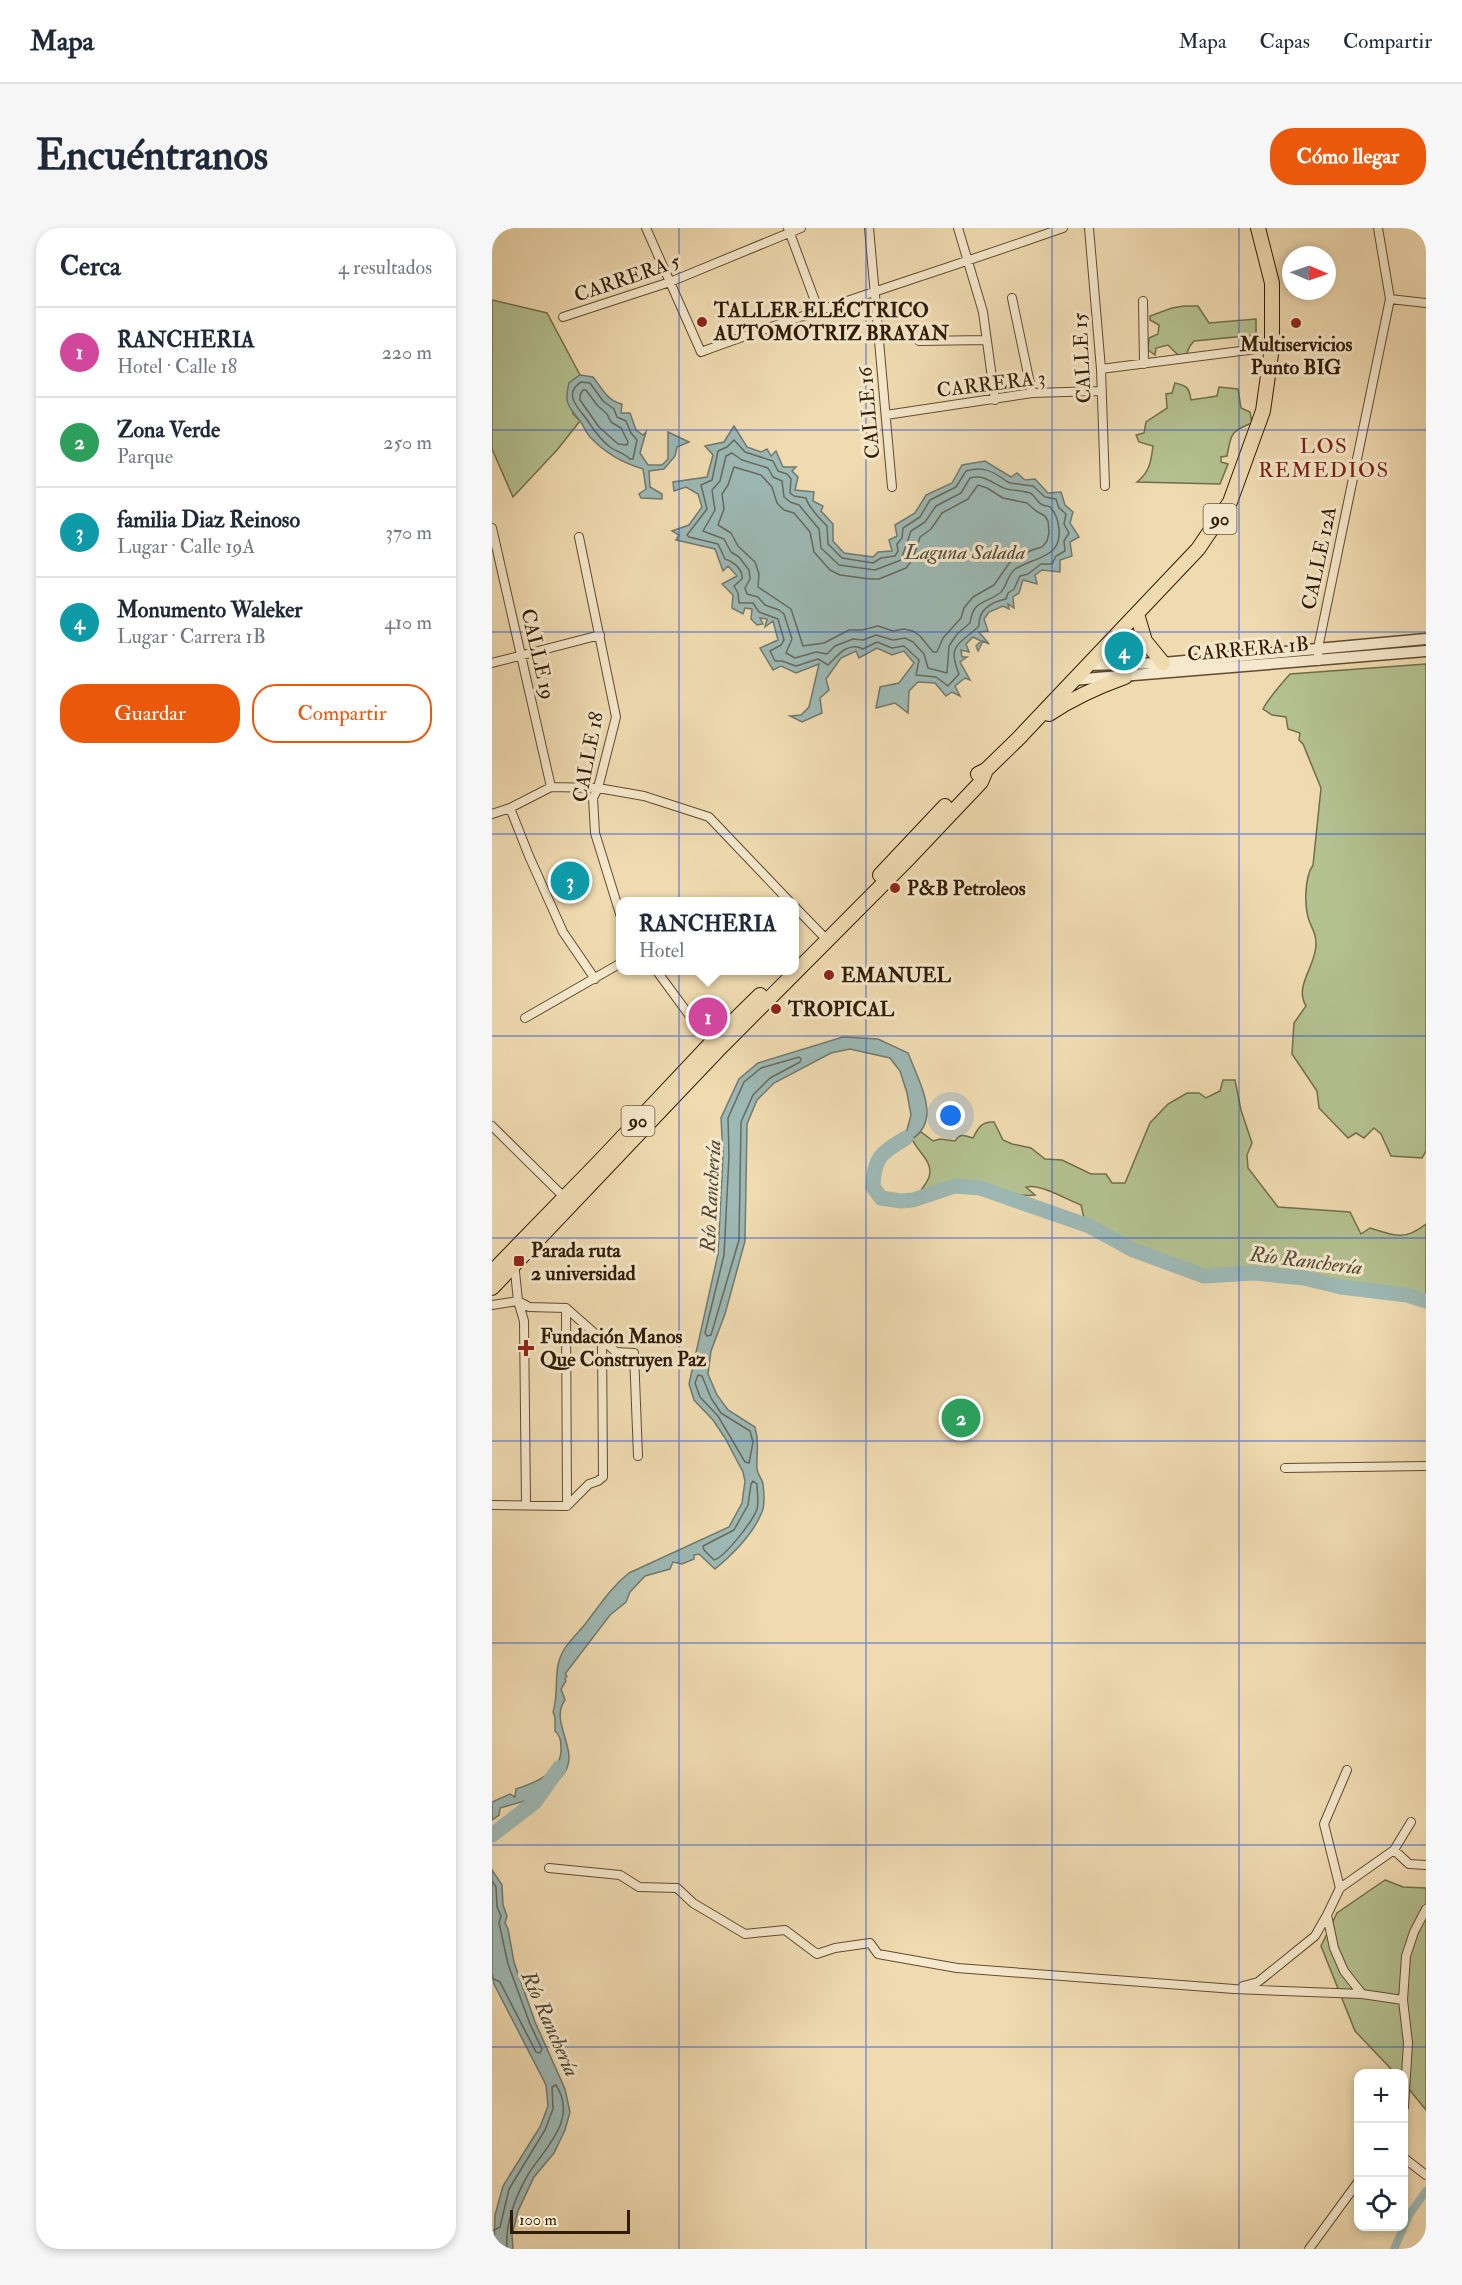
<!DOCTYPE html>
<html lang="es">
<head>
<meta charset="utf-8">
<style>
	body { margin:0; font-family:"IM FELL Double Pica",serif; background:#f6f6f7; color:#1f2937 }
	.controls { position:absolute; right:18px; bottom:18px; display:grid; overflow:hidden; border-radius:12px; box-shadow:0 3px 9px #0003 }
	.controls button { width:54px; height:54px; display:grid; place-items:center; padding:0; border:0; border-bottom:2px solid #e0e1e3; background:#fff; color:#1f2937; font:30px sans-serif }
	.compass { position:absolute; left:790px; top:18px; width:54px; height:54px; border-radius:50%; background:#fff; box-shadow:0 3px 9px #0003; rotate:92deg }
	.scale { position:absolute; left:18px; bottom:15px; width:120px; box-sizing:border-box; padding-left:6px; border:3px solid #311b03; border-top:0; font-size:16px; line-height:21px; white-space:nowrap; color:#311b03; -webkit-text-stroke:4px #f5e8cc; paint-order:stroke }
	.you { position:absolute; left:459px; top:888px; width:21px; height:21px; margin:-15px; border:4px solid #fff; border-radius:50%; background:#1a73e8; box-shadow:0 0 0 9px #1a73e833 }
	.badge { display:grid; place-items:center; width:39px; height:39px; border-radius:50%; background:#ea580c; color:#fff; font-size:20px; font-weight:700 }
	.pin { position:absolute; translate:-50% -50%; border:3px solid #fff; box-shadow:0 2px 6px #0006 }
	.popup { position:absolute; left:124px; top:669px; width:183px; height:78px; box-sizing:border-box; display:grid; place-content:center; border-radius:12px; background:#fff; filter:drop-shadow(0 2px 4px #0005); font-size:20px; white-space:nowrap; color:#747a83 }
	.popup b { font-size:22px; color:#1f2937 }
	.popup::after { content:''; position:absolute; left:50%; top:100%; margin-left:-12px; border:12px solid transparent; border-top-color:#fff }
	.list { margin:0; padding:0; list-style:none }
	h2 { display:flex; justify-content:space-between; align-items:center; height:78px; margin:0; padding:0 24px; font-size:26px }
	h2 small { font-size:20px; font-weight:400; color:#747a83 }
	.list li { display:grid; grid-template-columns:39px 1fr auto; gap:18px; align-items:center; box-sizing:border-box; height:90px; padding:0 24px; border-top:2px solid #e0e1e3 }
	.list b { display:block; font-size:22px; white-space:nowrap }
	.list p { margin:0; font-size:20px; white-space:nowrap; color:#747a83 }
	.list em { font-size:20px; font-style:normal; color:#747a83 }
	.actions { display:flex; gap:12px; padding:18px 24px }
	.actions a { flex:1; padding:14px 0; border:2px solid #ea580c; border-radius:24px; text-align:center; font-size:21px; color:#ea580c }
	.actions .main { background:#ea580c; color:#fff }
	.icon { flex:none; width:33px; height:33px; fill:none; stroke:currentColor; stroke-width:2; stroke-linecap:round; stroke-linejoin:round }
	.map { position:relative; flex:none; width:934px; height:2021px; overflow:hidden; border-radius:24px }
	header { display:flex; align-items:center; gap:36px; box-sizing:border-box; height:84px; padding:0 30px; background:#fff; border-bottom:2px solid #e0e1e3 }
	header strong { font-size:28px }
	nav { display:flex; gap:33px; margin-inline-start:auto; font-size:21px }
	.intro { display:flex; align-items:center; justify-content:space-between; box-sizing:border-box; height:144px; padding:0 36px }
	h1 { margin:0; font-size:42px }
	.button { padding:15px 27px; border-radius:24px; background:#ea580c; color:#fff; font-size:21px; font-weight:700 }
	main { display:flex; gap:36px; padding:0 36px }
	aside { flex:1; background:#fff; border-radius:24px; box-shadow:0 3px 9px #0003 }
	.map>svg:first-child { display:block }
	.green { fill:#b4c190; stroke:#726e4a; stroke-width:1.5 }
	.water { fill:#9db9b5; stroke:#727a6e; stroke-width:1.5 }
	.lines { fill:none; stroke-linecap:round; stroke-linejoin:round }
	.shore { stroke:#676a5c; stroke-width:1.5 }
	.canal { stroke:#9db9b5; stroke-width:8 }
	.river { stroke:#9db9b5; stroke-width:15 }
	.minor-casing { stroke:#614b2e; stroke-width:10 }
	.tertiary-casing { stroke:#614b2e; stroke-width:13 }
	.trunk-casing { stroke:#311b03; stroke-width:16 }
	.minor { stroke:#f5e8cc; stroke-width:8 }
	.tertiary { stroke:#f5e8cc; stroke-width:10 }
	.trunk { stroke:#f0dbb1; stroke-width:14 }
	.grid { fill:none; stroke:#1d4ed8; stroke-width:1.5; stroke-opacity:0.55 }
	.poi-dot { fill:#8f2418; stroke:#f5e8cc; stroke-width:2 }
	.labels { text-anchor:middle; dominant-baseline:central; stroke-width:6; stroke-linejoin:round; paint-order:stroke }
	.shield { fill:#f5e8cc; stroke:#6c583f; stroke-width:1.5 }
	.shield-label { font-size:18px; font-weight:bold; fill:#311b03 }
	.street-label { font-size:20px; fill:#311b03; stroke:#f5e8cc }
	.poi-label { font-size:20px; font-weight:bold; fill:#311b03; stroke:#f5e8cc; text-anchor:start }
	.neighbourhood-label { font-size:21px; letter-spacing:1.5px; fill:#7a1f14; stroke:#f5e8cc }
	.water-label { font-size:21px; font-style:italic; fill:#514a38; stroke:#f5e8cc }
</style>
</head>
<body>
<header>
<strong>Mapa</strong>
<nav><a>Mapa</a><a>Capas</a><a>Compartir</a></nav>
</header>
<div class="intro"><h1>Encuéntranos</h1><a class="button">Cómo llegar</a></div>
<main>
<aside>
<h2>Cerca<small>4 resultados</small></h2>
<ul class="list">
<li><span class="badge" style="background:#d1479c">1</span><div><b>RANCHERIA</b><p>Hotel · Calle 18</p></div><em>220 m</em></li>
<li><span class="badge" style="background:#2e9e5b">2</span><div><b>Zona Verde</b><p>Parque</p></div><em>250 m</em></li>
<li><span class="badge" style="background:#0f9aa8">3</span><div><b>familia Diaz Reinoso</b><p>Lugar · Calle 19A</p></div><em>370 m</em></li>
<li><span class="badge" style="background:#0f9aa8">4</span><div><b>Monumento Waleker</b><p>Lugar · Carrera 1B</p></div><em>410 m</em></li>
</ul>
<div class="actions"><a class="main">Guardar</a><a>Compartir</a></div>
</aside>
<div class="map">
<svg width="934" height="2021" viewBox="0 0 934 2021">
	<rect width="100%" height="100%" fill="#f0dbb1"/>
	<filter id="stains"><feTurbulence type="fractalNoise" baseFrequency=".00333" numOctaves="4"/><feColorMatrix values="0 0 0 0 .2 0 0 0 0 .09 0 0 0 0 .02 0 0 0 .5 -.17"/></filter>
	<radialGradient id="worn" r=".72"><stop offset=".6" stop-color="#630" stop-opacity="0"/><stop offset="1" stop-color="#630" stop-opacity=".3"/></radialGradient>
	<path class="green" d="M0,72l55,13 33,62 -11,8 4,31 7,7 -23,29 -44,47 -21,-48z
		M692,78h14l11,17 47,-4v16l-62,6 -4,5 -5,11h-5l-12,-12 -12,3 -1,7 -7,-5 1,-12 9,-4 1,-9 -9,-5v-4l22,-8z
		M683,155c13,3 14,5 16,17l26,-4 2,-9 19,2 3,19 9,4 2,11c-22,8 -21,12 -25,33l-6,1v5l7,2 -8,20 -83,-2c13,-10 14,-21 16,-36l-14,-4 -3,-7 8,-2 2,-11 21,-14 -1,-14 6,-1z
		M934,436v487l-4,7 -31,-2 -10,-22 -7,-6 -10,10 -8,-5 -8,5 -29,-30 -2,-17 -25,-37 2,-31 12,-17c-12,-20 9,-38 10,-61 0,-10 -2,-13 -6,-22 -6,-14 -6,-45 3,-58l8,-77 -18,-44 -4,-4 1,-7 -12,-4 -2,-12 -14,-2 -9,-6c5,-10 19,-26 27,-35z
		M731,852h12l6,30 11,33 -5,12 1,13 30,39 72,5 11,22 9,-6c25,8 34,13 56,-4v77l-19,-6 -66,-8 -37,-9 -47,-5 -53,3 -71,-26 -44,-24 -5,-8 -3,-13c-14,-5 -41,-22 -55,-18l9,8c-28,4 -50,-20 -73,-12v4h-9l-33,10 -1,-3c3,-6 8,-11 10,-17 5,-15 -12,-26 -17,-38l9,-7 12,9 7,-2 15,2c5,-8 9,-6 18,-3 5,-10 9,-17 21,-16l9,18 9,4 19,4 14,11 17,1 29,14h15l6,9h13l25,-60 18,-19 19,-11h12l7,5 14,-7z
		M893,1652l18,7 23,1v222l-22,-27v-9l-9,-1 -40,-42 -34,-85 16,-33z"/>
	<path class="water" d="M88,147l13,2c9,11 14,24 29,27l-1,9h9l6,17 7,5 3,-3 -6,21 8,12h14l6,-6v-27l21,10 -12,5 -2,9 -11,13 -15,2 1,16 12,7v5l-21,-1 -2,-4 7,-5 -3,-20c-20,-6 -38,-16 -53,-32 -4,-4 -6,-11 -10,-16 -12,-16 -16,-17 -11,-38z
		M242,198l13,21 14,5 6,-3 4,7 5,-5 7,16h13l-4,4 6,6 -3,13 19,2 -1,9 10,5 -2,5 12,13v17l11,12 29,4 5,-5 14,-1 -3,-11 8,-4 -2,-11 20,-12 11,-18 26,-12 10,-18 23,-4 26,16 6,-4 8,7 10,-1 13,14 13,-1 4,13 8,7 -3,11 9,14 -9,5 2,14 -12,4v12l-18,-2 -7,5 2,9 -14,-4 -4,13 -6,4 1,11 -6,-4 1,5 -6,-3 -14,6 -5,7 4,12 -9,1 10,12 -6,-3 -5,10 -2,-5 5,-5 -8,-4 -7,7 3,8 -8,-2 1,7h5l-7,5 10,18 -5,-2 -10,8 5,10 -8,-4 -6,4 -11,-13 -17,-1 -9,9 -1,22 -13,-10 -19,5 4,-21 19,-4 15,-20 -10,-12 -12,4 -15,-7 -18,10 -3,-7 -15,7 -15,21 3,11 -9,8 2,15 -20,9 -12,-6 11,-1 8,-8 10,-43 -23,9 -15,-7 -8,4 -13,-22 18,-8 -5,-19 -8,6 2,-8 -7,-1 3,6 -6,1 -6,-6 1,-10 -7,-1 -2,6 -11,-6 1,-13 -11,-11 15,-8 -9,-10 -5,5 -8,-22 -39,-9 3,-5 -7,-4 17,-6 13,-18 -4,-13 -12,-7 -12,4 -1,-9 34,-5 6,-22 -8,-9 19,-4z
		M351,809l35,2 30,14c16,40 41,82 -20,95l19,-18 4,-15 -4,-22 -7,-22 -10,-13 -40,-9 -19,4 -57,30 -17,17 -10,24 -2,117 -20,73 -14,37 -3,23 9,21 11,15 27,17c5,17 1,24 2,41 0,7 5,10 6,16 1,8 2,21 -1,28 -9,22 -30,43 -47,57l-16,-15 -5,1v4l-12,5 -9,-2 -3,7 -25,7 -15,16 -4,10 -16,13 -45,59 2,2 -2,3 1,2 -5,8 4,11c-17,23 18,52 -3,76 -5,5 -12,6 -17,10 -2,2 -4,5 -6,7l-4,-1 -1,2 4,2 -3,2 -35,10 -1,7 -7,5v-18l18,-8 5,3 1,-8c19,-6 47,-17 45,-42 0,-6 -1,-12 -6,-16v-14l-2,-5c5,-15 2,-31 5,-47 4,-19 17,-28 28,-42 14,-18 25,-36 43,-50l100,-46 13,-24 3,-22 -2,-9 -18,-34 -12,-18 -19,-20 -5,-16 29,-130 5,-99 -2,-37 18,-39 19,-16z
		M0,1642l10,15 1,20 4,11 -2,7 3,6 6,33 21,60 30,67 5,23 -5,18 -11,23 -20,24 -16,34 -6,24 1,14h-19l1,-34 8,-29 37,-59 8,-21 -2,-21 -52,-101 -2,-12z"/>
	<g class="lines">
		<path class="shore" d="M89,154l9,1 13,18 11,8 3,8 9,4 5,12 6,7 -4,19h-3c-6,-6 -13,-7 -20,-12 -12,-9 -17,-19 -25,-30 -9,-11 -21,-24 -4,-35z
			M91,162h3l11,15 10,9 4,8 10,6 7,14 -1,3 -9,-1 -19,-17 -19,-27v-5z
			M242,212l11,12 28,9 5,10 9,3 4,5 -1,14 4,3 12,2c2,8 14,21 21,28l1,18 14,14 31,5 8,-5 14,-2 3,-5 -1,-7 5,-6 1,-10 17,-11 10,-17 26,-13 10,-16c14,-4 23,-2 36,7 1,1 6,4 8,5 8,1 15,2 23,3l12,11 11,2 3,9 7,6 -2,10 5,9 -5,8 1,10 -9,5 -4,8h-11l-13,10 -8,2 -6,13 -6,4 -2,6c-15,3 -28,11 -27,27 -18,18 -33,17 -20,48l-11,12 -12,-9 -20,-2 3,-15 -15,-14 -12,2 -15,-6 -14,7c-15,-8 -26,7 -35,16l-10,-6 -22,7 -14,-5h-7l-5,-10 11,-6 3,-5 -6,-21 -19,-7 -6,-9h-14l-1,-10 -4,-7 8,-7c1,-10 -8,-17 -17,-20l-7,-15 -29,-7 -2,-2 20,-26 -6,-24 11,-5 6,-29 9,-4z
			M240,225l10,7 26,8 5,9 9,4 2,16 6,5 9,3 20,24 2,19 18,17 36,5 26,-10 10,-29 14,-9 11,-16 25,-13 9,-15c18,-5 26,11 42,12 4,0 14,2 18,3 5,2 7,10 13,12 4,2 6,0 8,3 8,9 11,28 5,38 -5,11 -32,16 -42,24 -7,6 -7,17 -14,23 -15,11 -27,7 -30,30l-13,11 -8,12 -2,27 -19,-5 -4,-14 -11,-12 -8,-4 -12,2 -17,-5 -13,5 -10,-1 -18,7 -8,8 -11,-2 -21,6 -9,-5 6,-14 -8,-25 -5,-4 -14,-5 -7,-8 -11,-3 -2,-6 5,-9 -1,-9 -10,-13 -8,-5 -7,-13 -21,-8 12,-21 -3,-20 8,-9 6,-25z
			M242,239l27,8 11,12 5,16 7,7 10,3 16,19 4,20 16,18 10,5 30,4h9l27,-11 7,-9 7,-22 11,-8 11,-16 26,-14 10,-14 9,3 16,10 24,5 9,8 9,5 3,5 1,12 -2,8 -5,6 -10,3 -22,12 -16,23 -21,12 -9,11 -3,10 -18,20 -6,14h-4l-13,-16 -7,-5 -9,-2 -11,2 -15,-5 -16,4h-13l-25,13 -21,3 -12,-37 -33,-22 1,-13 -4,-12 -17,-16 -7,-13 -13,-8 6,-16 -2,-15 6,-9z
			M307,829l2,2 -1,3 -30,16 -17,17 -12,27 -2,118 -28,95 -4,1 -2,-3 19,-78 5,-99 -1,-38 16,-36 17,-14z
			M206,1147l4,1 9,22 10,15 29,18 3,11 -4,21 -4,-1 -27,-46 -18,-19 -5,-14z
			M261,1253l4,3c0,8 2,18 0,25 -4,12 -32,48 -43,51l-10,-10 -1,-4 31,-16 14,-25 3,-21z
			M0,1653l4,6 1,20 4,9 -2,7 9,41 22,60 12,25 -2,4 -4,-1 -36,-70 -8,-4
			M0,2003l8,-4 9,-38 36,-59 8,-21 -1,-22 4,-2c22,34 -10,62 -27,88 -13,22 -24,50 -22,76"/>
		<path class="canal" d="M902,2021l15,-34 17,-24"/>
		<path class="river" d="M414,910c-25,15 -32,19 -33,49l8,11 20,3 12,-1 42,-14 25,2 109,38 44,24 71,26 50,-3 50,5 37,9 66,8 19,6
			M0,1607l43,-33 24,-34"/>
		<g class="minor-casing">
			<path id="minor" d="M154,0l55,124c120,-44 242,-82 362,-124
				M296,0l30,81
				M377,0l23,259
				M466,0l25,84 12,88
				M597,0l12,141 4,117
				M520,70l20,95
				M898,71l36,4
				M651,73l1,63
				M71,89l107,-35 131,-54
				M427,113l67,-1
				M609,141l171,-22
				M394,187l146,-22 68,-2
				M0,300l59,259
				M87,309l37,180 -18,71 -5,10 2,35 26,84
				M826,433v-13l72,-349 -12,-71
				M0,435l108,-28
				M18,580l19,48 34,76 32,47
				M0,586l18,-6 41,-21 47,1 46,8 65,21 81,85
				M303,679l33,34
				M164,742l39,53 18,18
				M33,790l96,-55
				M0,898l75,74
				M22,1034l4,39 11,6 37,1 50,44 18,1 4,103
				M0,1077l26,-4 6,20 2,184
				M74,1080l1,198
				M793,1240l141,-2
				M0,1277l75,1 22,-22 9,-3 5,-4 -1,-138
				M902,1622l15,14 17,1
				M57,1640l71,7 19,12 38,1 16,15 52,31 40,-4 32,24 18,-6 35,-5 8,11 79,14 277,21 128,5 41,6
				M848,1660l-16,-64 23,-54
				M751,1758l15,-4 57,-46 12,-21
				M870,1766l-18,-23 -10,-23 -7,-33 13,-27 54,-38 17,-28
				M912,1879l4,-64 -5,-43 3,-44 8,-24 12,-23
				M912,1930l22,17
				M817,2021l49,-67"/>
		</g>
		<g class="tertiary-casing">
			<path id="tertiary" d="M595,437l76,-2 263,-24
				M580,452l354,-29"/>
		</g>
		<g class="trunk-casing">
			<path id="trunk" d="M645,386l8,27 18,22
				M557,486c24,-16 48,-27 76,-37
				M524,513l182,-192 32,-47 33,-91 9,-64v-64l-14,-55
				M486,546l8,-4 36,-35
				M388,647l65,-69
				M0,1044l108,-111 113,-120 47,-46
				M0,1060l229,-241 189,-190 71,-75 5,-12"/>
		</g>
		<use href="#minor" class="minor"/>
		<use href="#tertiary" class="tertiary"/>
		<use href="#trunk" class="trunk"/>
	</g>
	<path class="grid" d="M187,0v2021M374,0v2021M560,0v2021M747,0v2021M0,202h934M0,404h934M0,606h934M0,808h934M0,1010h934M0,1213h934M0,1415h934M0,1617h934M0,1819h934"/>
	<g class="poi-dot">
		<circle cx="210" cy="94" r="6"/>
		<circle cx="804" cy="95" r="6"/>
		<circle cx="403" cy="660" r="6"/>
		<circle cx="337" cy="747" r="6"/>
		<circle cx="284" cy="781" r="6"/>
		<rect x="21" y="1027" width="12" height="12" rx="3"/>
		<path d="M31 1111h6v6h6v6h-6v6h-6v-6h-6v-6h6z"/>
	</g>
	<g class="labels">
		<g class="shield">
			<rect x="711.5" y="276" width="33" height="30" rx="4.5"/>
			<rect x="129.5" y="878" width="33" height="30" rx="4.5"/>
		</g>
		<g class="shield-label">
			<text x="728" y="291">90</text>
			<text x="146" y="893">90</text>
		</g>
		<g class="street-label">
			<text transform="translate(135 50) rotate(-19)">CARRERA 5</text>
			<text transform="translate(590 130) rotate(-93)">CALLE 15</text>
			<text transform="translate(499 156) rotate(-7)">CARRERA 3</text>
			<text transform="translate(377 185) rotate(-95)">CALLE 16</text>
			<text transform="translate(827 330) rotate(-78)">CALLE 12A</text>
			<text transform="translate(756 421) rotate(-5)">CARRERA 1B</text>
			<text transform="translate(46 426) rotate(77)">CALLE 19</text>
			<text transform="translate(96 529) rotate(-79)">CALLE 18</text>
		</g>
		<g class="poi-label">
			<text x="222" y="82">TALLER ELÉCTRICO<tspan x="222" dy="23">AUTOMOTRIZ BRAYAN</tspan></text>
			<text x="804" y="116" text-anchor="middle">Multiservicios<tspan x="804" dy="23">Punto BIG</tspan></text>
			<text x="415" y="660">P&amp;B Petroleos</text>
			<text x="349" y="747">EMANUEL</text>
			<text x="296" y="781">TROPICAL</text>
			<text x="39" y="1022">Parada ruta<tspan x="39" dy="23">2 universidad</tspan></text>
			<text x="48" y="1108">Fundación Manos<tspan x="48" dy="23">Que Construyen Paz</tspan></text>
		</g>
		<g class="neighbourhood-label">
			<text x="832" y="218">LOS<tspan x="832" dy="24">REMEDIOS</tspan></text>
		</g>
		<g class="water-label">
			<text x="473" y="324">Laguna Salada</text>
			<text transform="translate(219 968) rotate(-87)">Río Ranchería</text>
			<text transform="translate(814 1033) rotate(7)">Río Ranchería</text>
			<text transform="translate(58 1796) rotate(66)">Río Ranchería</text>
		</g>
	</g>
	<rect width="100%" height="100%" filter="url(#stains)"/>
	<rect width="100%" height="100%" fill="url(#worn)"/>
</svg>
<div class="controls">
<button>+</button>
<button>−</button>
<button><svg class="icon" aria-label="locate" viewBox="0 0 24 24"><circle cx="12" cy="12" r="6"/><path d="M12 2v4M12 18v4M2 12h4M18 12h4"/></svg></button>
</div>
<svg class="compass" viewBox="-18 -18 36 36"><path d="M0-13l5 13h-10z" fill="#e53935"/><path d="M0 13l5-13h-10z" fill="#747a83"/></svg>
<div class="scale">100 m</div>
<div class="you"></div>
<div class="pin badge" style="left:216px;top:789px;background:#d1479c">1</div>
<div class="popup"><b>RANCHERIA</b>Hotel</div>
<div class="pin badge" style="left:469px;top:1190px;background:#2e9e5b">2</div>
<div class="pin badge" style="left:78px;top:653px;background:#0f9aa8">3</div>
<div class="pin badge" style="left:632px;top:423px;background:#0f9aa8">4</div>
</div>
</main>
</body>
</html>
